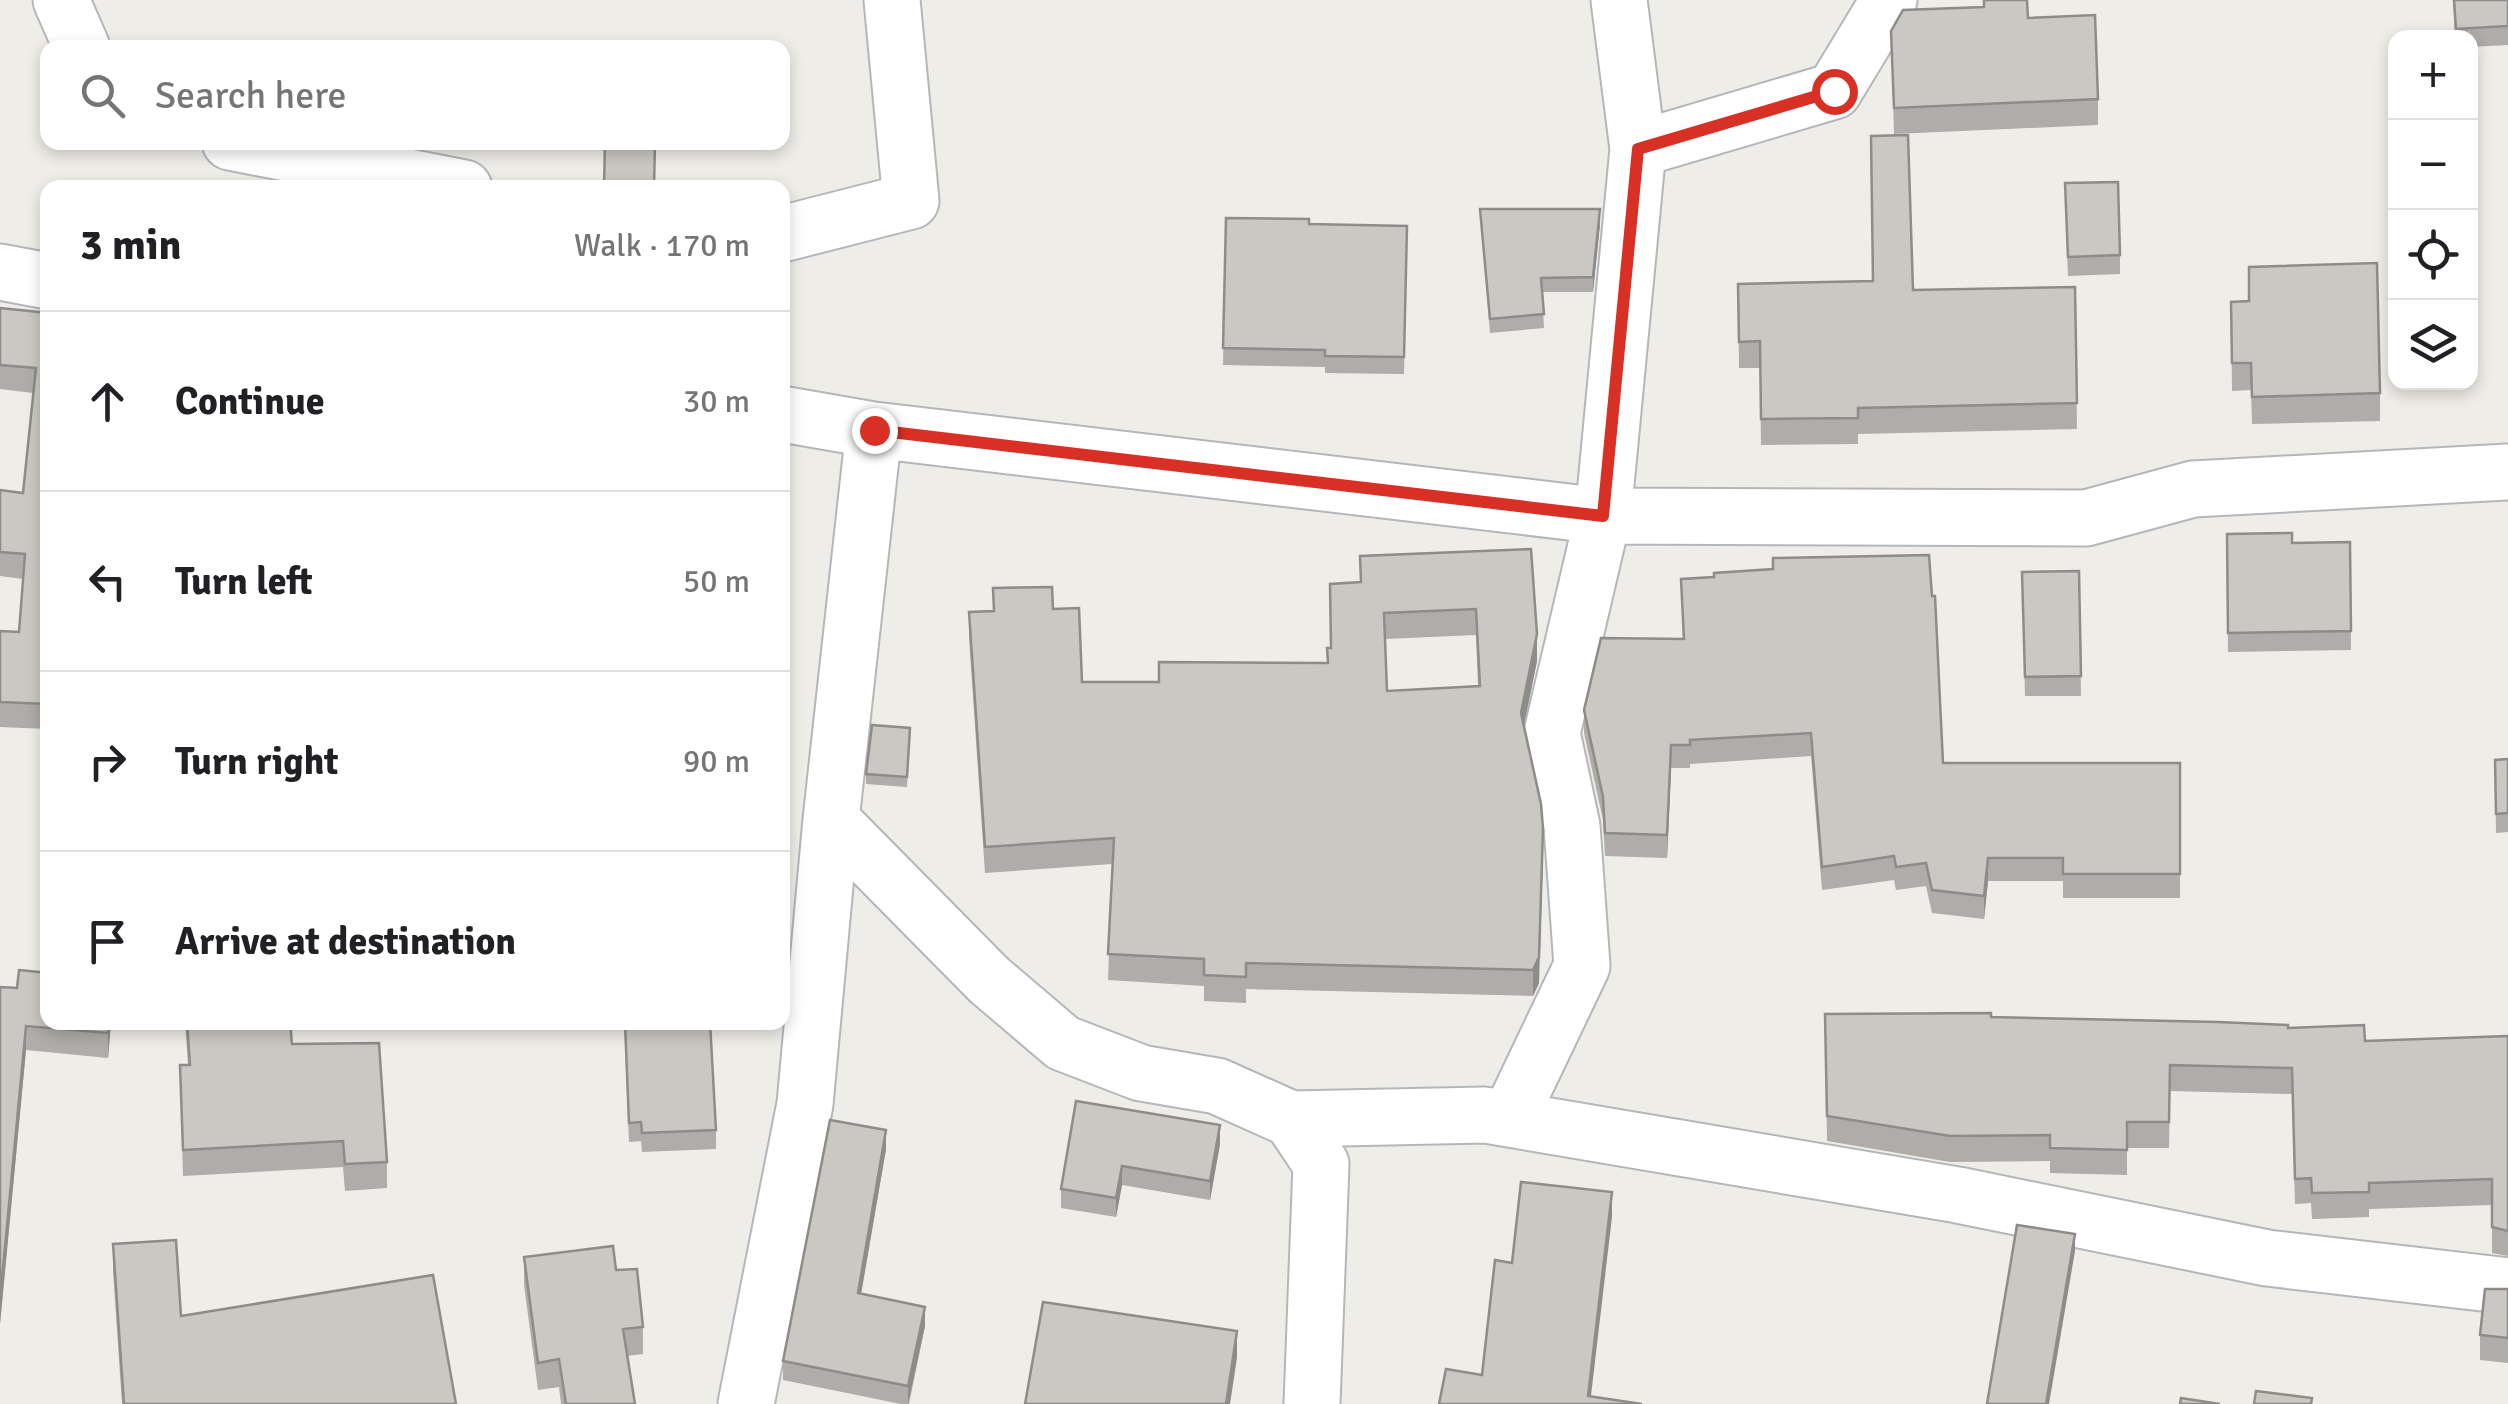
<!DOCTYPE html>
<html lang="en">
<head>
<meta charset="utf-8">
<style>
	body { margin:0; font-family:Signika,sans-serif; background:#f2f2f2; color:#202124 }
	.controls { position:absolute; right:30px; top:30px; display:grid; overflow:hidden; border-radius:20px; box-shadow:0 5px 15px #0003 }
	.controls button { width:90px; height:90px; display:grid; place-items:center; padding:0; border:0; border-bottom:2px solid #e0e0e0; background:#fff; color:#202124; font:50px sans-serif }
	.stop { position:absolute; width:30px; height:30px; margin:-22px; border:8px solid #d93025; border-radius:50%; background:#fff }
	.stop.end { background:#d93025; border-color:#fff; box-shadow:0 2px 10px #0008 }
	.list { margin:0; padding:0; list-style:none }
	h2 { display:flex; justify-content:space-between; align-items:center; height:130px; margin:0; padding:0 40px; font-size:42px }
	h2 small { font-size:32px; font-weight:400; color:#757577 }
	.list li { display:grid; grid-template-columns:65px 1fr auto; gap:30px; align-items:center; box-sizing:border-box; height:180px; padding:0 40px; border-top:2px solid #e0e0e0 }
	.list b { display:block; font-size:38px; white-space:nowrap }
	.list em { font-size:32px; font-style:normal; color:#757577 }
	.icon { flex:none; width:55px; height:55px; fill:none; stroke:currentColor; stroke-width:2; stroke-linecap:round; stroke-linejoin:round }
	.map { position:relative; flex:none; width:2508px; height:1404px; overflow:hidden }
	.search { position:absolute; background:#fff; box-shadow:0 5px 15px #0003; left:40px; top:40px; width:750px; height:110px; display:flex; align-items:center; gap:25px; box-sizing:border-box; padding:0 35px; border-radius:20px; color:#757577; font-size:38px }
	.panel { position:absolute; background:#fff; box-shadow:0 5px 15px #0003; left:40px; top:180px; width:750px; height:850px; border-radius:20px }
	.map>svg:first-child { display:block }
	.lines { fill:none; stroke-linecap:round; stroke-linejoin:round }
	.minor-casing { stroke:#b4b7ba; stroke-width:59 }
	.minor { stroke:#fff; stroke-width:55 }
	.wall { fill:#afaca9; fill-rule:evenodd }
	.shaded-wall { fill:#8e8c89 }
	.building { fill:#cbc8c4; stroke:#8e8c89; stroke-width:2.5; fill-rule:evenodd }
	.route { stroke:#d93025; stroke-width:12 }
</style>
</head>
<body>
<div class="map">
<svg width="2508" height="1404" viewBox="0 0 2508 1404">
	<rect width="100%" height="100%" fill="#efede7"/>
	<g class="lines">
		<g class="minor-casing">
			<path id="minor" d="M61,0l21,48
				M230,142l234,46
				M1638,149l196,-58 55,-91
				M782,234l129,-33 -19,-201
				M0,272l48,9
				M782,414l92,16 729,86 483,2 107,-29 315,-17
				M831,820l158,160 74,63 78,30 76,13 74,33 30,45 -9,240
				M1291,1119l194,-4 473,80 309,63 241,28
				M1509,1119l73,-153 -10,-140 -20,-93 51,-217 35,-367 -19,-149
				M746,1404l59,-300 26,-284 43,-390"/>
		</g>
		<use href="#minor" class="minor"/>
	</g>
	<path class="wall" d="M2453,0h55v45l-38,2v-9h-15z
		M2028,18l70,81v26l-204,9 -3,-103z
		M2065,202l55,53v19l-52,2z
		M1480,209l120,15 -7,68h-51l2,36 -54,5z
		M1226,218l83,6 98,2 -3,148 -79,-1v-6l-102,-2z
		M1738,284l175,6 162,-3 2,142 -219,5v10l-97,1 -1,-77h-21z
		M2231,302l149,91v28l-128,3 -1,-34 -19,1z
		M0,308l48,5v416l-48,-2v-96l19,1 4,-53 -23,-3v-86l23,3 10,-100 -33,-4z
		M2227,534l65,9 58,-1 1,108 -123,2z
		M1531,549l6,112 -13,64 15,258 -6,13 -287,-7v14l-42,-2v-15l-96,-6 4,-116 -127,9 -16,-235v-26l24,-1v-23l60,21 29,73h77l168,-19 4,-15 29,-66v-26zM1476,635l2,52 -91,4 -2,-52z
		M2079,571l2,125h-56l-3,-124z
		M1681,579l262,184h237v135h-117v-17h-75l-4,38 -52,-6 -6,-27 -30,4 -2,-10 -72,10 -11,-134 -121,8v4h-19l-4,90 -62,-2 -2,-36 -19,-87v-23l99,-71z
		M910,728l-3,59 -41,-3v-10z
		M2508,759v73l-12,1 -1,-73z
		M0,987l111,35 -3,36 -82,-8 -26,274z
		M1825,1014l166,3 297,11 77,13 143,-5v220l-16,-3v-48l-123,4v8l-57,2 -1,-16 -16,1 -3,-110 -122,-3 -1,57h-42v27l-77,-2v-12l-100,1 -123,-21z
		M185,1022h105l2,22 95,118v26l-42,3 -2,-24 -160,9 -3,-111h8z
		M624,1022l92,108v19l-74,3 -1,-11 -12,1z
		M1076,1101l144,43 -10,56 -88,-15 -6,32 -55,-9v-19z
		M886,1149l-25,144 64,33 -16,78h-8l-118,-24v-19z
		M113,1244l68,72 275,88h-334l-9,-133z
		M524,1257l92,13 27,57v27l-16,2 8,48h-74l-2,-17 -21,3 -14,-105z
		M2508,1289v74l-28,-3v-25z"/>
	<path class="shaded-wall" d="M1600,209v15l-7,68v-15z
		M1537,634v27l-16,78v-26z
		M1671,745v23l-4,90v-23z
		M1543,854l-4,129 -6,13v-26z
		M1988,858v23l-4,38v-23z
		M109,1022h2l-3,36v-25z
		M26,1026v24l-26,274v-25z
		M1220,1125v19l-10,56v-19z
		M886,1130v19l-28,163v-19z
		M1122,1166v19l-6,32v-19z
		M1612,1192v25l-22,187 -2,-8z
		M2075,1234v17l-26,153h-3z
		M925,1307v19l-17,78v-18z
		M1237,1331v27l-7,46h-4z"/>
	<path class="building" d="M1984,0h43l1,18 67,-3 3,84 -204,9 -3,-77 12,-21 81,-3z
		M2454,0h54v26l-52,3z
		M1908,135l5,155 162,-3 2,116 -219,5v10l-97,1 -1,-78 -21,1 -1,-58 135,-3 -2,-145z
		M605,142h50l-1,46h-50z
		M2118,182l2,73 -52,2 -3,-74z
		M1480,209h120l-7,68 -52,1 3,36 -54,5z
		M1226,218l83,1v5l98,2 -3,131 -79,-1v-6l-102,-2z
		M2377,263l3,130 -128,4 -1,-34h-19l-1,-61 18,-1v-34z
		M0,308l48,5v391l-48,-2v-71l19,1 6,-78 -25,-2v-62l23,3 13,-125 -36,-3z
		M2292,533v10l58,-1 1,89 -123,2 -1,-99z
		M1531,549l6,85 -16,79 20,91 2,24 -4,129 -6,13 -287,-7v14l-42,-2v-16l-96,-5 6,-116 -129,9 -16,-235 25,-1 -1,-23 59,-1 1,22 26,-1 3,74h77v-20l169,1 -1,-15h4l-1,-64 31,-2 -1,-26zM1476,609l4,77 -93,5 -3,-78z
		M1929,555l3,41h3l8,167h237v111h-117v-16h-75l-4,38 -52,-6 -6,-27 -30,4 -2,-11 -72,11 -11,-134 -121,7v5h-19l-4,90 -62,-2 -2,-36 -19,-87 17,-72 83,1 -3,-60 33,-2v-4l59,-4v-11z
		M2079,571l2,105 -56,1 -3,-105z
		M872,725l38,3 -3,49 -41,-3z
		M2508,759v54l-12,1 -1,-54z
		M19,970l29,3v49h61l-1,11 -82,-7 -26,273v-312l17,1z
		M1991,1013v4l227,5 70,3v3l76,-3 1,16 143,-5v195l-16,-4v-48l-123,4v9l-57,1 -1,-15 -16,1 -3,-111 -122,-3 -1,57h-42v28l-77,-2v-13l-100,1 -123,-20 -2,-102z
		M187,1022h103l2,22 87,-1 8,119 -42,2 -2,-23 -160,9 -3,-85h10z
		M625,1022h85l6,108 -74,3 -1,-11 -12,1z
		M1076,1101l144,24 -10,56 -88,-15 -6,32 -55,-9z
		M830,1120l56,10 -28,163 67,14 -17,79 -125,-25z
		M1521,1182l91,10 -24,204 54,8h-203l7,-35 36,6 13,-115 17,3z
		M2017,1225l58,9 -29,170h-59z
		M176,1240l5,76 252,-41 23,129h-332l-11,-160z
		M613,1246l3,24 21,-1 6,58 -20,2 12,75h-69l-7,-45 -21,4 -14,-106z
		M2485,1289h23v49l-28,-3z
		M1043,1302l194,29 -11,73h-201z
		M2256,1391l56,7 -1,6h-57z
		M2181,1398l39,6h-40z"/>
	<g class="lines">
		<path class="route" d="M874,430l729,86 35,-367 196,-58"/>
	</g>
</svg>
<div class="controls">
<button>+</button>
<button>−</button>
<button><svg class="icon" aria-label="locate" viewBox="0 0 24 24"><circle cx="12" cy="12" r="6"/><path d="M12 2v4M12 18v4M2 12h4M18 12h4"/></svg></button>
<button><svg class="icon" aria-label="layers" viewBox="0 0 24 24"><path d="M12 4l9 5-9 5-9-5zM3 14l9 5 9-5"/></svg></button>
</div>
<div class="stop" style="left:1834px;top:91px"></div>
<div class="stop end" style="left:874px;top:430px"></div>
<div class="search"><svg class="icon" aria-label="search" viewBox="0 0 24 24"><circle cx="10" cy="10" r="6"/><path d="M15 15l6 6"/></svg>Search here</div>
<section class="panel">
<h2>3 min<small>Walk · 170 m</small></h2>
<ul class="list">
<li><svg class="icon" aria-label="ahead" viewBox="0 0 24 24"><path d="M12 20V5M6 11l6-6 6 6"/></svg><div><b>Continue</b></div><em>30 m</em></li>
<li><svg class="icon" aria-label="left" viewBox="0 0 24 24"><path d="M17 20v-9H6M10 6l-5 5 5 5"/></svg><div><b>Turn left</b></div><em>50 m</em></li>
<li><svg class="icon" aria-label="right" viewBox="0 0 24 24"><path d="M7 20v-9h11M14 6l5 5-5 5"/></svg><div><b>Turn right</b></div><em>90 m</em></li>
<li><svg class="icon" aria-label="arrive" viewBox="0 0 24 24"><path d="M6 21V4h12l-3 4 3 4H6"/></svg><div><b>Arrive at destination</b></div></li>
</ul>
</section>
</div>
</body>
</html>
